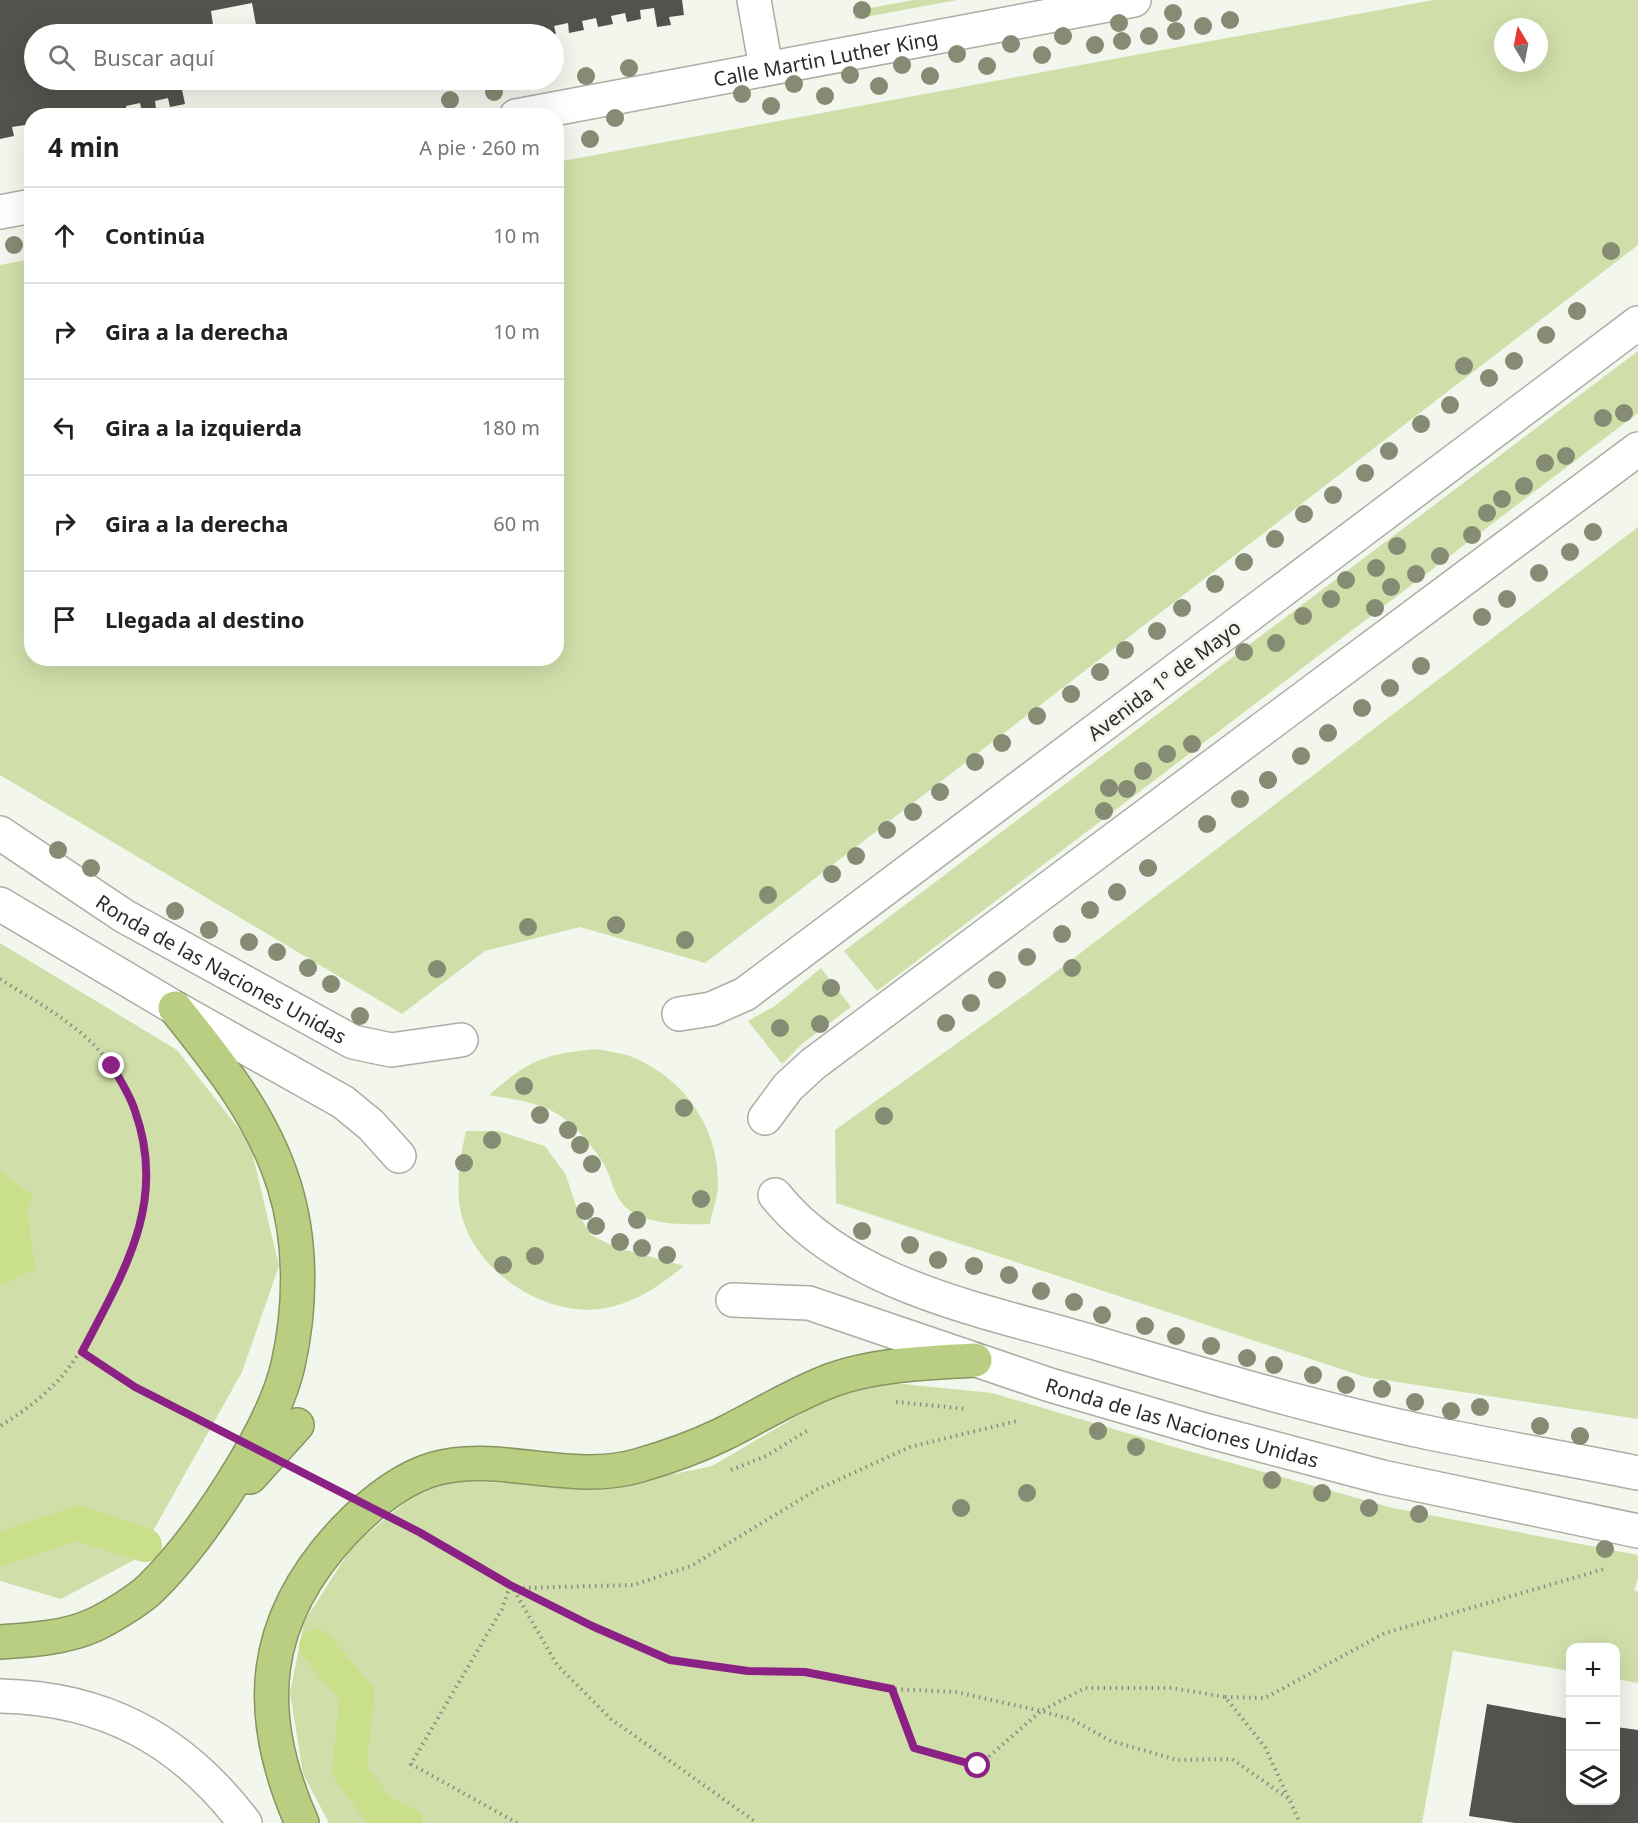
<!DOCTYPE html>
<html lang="es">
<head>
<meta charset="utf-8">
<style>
	body { margin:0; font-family:"Noto Sans",sans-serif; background:#f2f2f2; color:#202124 }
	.controls { position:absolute; right:18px; bottom:18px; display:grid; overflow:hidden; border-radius:12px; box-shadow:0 6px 24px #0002 }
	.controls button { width:54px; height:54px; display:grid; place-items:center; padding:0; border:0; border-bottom:2px solid #e0e0e0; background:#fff; color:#202124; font:30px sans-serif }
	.compass { position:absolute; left:1494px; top:18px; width:54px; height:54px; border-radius:50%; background:#fff; box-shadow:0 6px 24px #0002; rotate:350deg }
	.stop { position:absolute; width:18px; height:18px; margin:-14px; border:4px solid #8b2085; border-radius:50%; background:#fff }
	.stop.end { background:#8b2085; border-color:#fff; box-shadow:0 2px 6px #0008 }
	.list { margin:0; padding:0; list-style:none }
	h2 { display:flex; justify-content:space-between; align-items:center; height:78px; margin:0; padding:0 24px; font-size:26px }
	h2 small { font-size:20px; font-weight:400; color:#757577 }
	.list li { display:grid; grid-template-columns:39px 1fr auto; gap:18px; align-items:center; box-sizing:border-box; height:96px; padding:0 24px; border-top:2px solid #e0e0e0 }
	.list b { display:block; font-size:22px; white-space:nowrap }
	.list em { font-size:20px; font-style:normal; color:#757577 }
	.icon { flex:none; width:33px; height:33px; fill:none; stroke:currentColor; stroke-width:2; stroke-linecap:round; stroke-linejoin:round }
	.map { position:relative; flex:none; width:1638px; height:1823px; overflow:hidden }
	.search { position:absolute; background:#fff; box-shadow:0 6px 24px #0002; left:24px; top:24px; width:540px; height:66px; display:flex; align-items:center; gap:15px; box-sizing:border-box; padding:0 21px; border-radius:33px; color:#757577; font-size:22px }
	.panel { position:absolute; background:#fff; box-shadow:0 6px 24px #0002; left:24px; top:108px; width:540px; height:558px; border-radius:24px }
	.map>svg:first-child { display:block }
	.green { fill:#d0dfaa; fill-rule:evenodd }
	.water { fill:#c9df8a }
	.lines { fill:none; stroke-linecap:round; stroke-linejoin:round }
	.canal { stroke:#c9df8a; stroke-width:34 }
	.building { fill:#51534c; fill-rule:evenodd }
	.minor-casing { stroke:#abaea5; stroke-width:36 }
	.highway-casing { stroke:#879562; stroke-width:36 }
	.path { stroke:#8a8c86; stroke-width:4; stroke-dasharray:1.5 4.5; stroke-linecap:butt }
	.minor { stroke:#fff; stroke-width:33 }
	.highway { stroke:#b9ce80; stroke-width:33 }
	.path-bridge { stroke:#8a8c86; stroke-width:4; stroke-dasharray:1.5 4.5; stroke-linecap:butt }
	.tree { fill:#868b74 }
	.route { stroke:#8b2085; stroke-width:8 }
	.labels { text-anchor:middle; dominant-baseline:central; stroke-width:6; stroke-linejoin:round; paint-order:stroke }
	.street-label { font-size:20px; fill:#2b2c29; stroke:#f3f6ec }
</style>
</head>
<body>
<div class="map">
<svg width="1638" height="1823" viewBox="0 0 1638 1823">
	<rect width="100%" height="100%" fill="#f3f6ec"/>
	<path class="green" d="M914,0h43l-102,19 -2,-8z
		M1433,0h205v245l-933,718 -125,-36 -95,24 -83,63 -402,-239v-510l31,-6 1,399h524l1,-496zM1503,27h36v36h-36z
		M1638,351v62l-761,578 -33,-40z
		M1638,527v892l-273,-42 -529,-174 -1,-73 197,-140z
		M0,943l177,107 73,93 29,123 -37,106 -104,186 -77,41 -61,-18z
		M821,968l30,39 -48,36 -21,21 -34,-43 27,-15z
		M597,1049c13,3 28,4 40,10 50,23 81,70 81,124 0,14 -6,28 -8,41 -23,1 -62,1 -81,-14 -16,-13 -16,-28 -24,-44 -9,-16 -30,-41 -46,-51 -19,-13 -48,-16 -70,-20 40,-35 55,-41 108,-46z
		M466,1131h32l47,15 21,29 13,40 12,20 24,12 69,19c-21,17 -40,31 -66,39 -64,21 -147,-32 -158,-97 -4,-27 0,-50 6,-77z
		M894,1383l98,10 179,53 222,62 245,47v24l-4,11 4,2v91l-22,-4v-31h-46v23l-117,-20 -31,172h-1093l-26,-49 -13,-81 14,-71 49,-77 69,-56 34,-8 156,6 100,-21 118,-69z"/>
	<path class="water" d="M0,1171l33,25 -6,13 8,60 -35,17z"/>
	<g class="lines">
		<path class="canal" d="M0,1549l77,-26 68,22
			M316,1646l41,48 -8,76 30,41 27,12"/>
	</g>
	<path class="building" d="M0,0h682l2,15 -15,2 2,8 -14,2 -3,-19 -14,2 1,9 -14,3 -2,-9 -14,3 2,8 -15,3 -2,-9 -14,3 2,9 -15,3 -1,-10 -14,3 2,8h-16l-1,-5 -13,2v3h-492v46h146l5,24 -15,3 -2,-9 -13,3 1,8 -14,3 -2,-9 -14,3 1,9 -2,1h-13l-1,-8 -14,3 1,5h-66v16l-5,1 -2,-8 -13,2 2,9 -14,3zM252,3l4,22 -42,7 -3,-21z
		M283,80h15l1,3 -15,3z
		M1487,1704l83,15v81h46v-73l22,3v93h-123l-46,-7z"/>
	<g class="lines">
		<g class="minor-casing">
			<g id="minor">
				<path d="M754,0l12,68"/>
				<path id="s1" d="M516,116l618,-116"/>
				<path d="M0,212l32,-6"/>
				<path id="s2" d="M0,833l124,83 229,126 38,8 70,-10"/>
				<path d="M0,904l175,104 168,94 28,23 28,31"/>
				<path d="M679,1014l32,-5 34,-15 893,-671"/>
				<path d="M765,1118l23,-31 25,-23 825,-615"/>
				<path d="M775,1195c73,92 213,116 321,148 110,33 221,66 334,90 69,14 139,26 208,40"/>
				<path id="s3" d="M733,1300l76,3 241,82 158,46 174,46 256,54"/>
				<path d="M0,1696c105,2 182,44 245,127"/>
			</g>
		</g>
		<g class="highway-casing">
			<path id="highway" d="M250,1477l47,-52
				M0,1642c30,-2 66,-4 94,-17 15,-7 45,-25 57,-37 48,-47 122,-157 137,-223 13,-58 14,-123 -4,-180 -21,-68 -65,-122 -109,-177
				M302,1823c-49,-111 -42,-203 43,-293 24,-25 55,-51 89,-61 64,-18 135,16 203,-3 28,-8 57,-18 84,-31 37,-18 73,-41 111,-55 45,-16 96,-17 143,-20"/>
		</g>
		<path class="path" d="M0,979c39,25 83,47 111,86 30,41 45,107 31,157 -7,27 -19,51 -32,75 -32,63 -48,91 -110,129
			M82,1352l53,35
			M896,1402l71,7
			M731,1470l35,-14 44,-27
			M419,1532l91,53 82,41 78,34 78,11 57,1 87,17 64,3 85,19 44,-23h87l53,9 40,50 35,76
			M511,1585l46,80 54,54 146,104
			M510,1586l-8,23 -91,155 106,59
			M523,1588l110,-3 58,-19 125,-76 94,-43 107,-26
			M892,1689l22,59 64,18 63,-55 32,9 38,21 66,19 55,-1 60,42
			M1225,1697l40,1 120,-65 219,-64"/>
		<use href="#minor" class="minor"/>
		<use href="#highway" class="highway"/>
		<path class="path-bridge" d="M135,1387l284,145"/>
	</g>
	<g class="tree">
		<circle cx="862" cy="10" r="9"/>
		<circle cx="1173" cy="13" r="9"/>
		<circle cx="1230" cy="20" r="9"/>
		<circle cx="1119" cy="23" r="9"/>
		<circle cx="1203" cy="26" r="9"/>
		<circle cx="1176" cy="31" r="9"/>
		<circle cx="1063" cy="36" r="9"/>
		<circle cx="1149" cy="36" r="9"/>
		<circle cx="1122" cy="41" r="9"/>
		<circle cx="1011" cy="44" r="9"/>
		<circle cx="1095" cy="45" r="9"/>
		<circle cx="957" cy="54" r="9"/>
		<circle cx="1042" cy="55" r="9"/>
		<circle cx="902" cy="65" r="9"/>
		<circle cx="987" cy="66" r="9"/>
		<circle cx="629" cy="68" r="9"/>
		<circle cx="850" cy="75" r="9"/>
		<circle cx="586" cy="76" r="9"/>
		<circle cx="930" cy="76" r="9"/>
		<circle cx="794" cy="84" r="9"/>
		<circle cx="879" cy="86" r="9"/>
		<circle cx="494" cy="92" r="9"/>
		<circle cx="742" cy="94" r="9"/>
		<circle cx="825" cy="96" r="9"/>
		<circle cx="450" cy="100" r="9"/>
		<circle cx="771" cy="106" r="9"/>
		<circle cx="615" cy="118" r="9"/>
		<circle cx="590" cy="139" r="9"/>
		<circle cx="14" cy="245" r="9"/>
		<circle cx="1611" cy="251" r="9"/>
		<circle cx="1577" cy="311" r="9"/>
		<circle cx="1546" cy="335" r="9"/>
		<circle cx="1514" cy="361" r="9"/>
		<circle cx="1464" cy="366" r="9"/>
		<circle cx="1489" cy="378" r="9"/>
		<circle cx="1450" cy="405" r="9"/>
		<circle cx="1624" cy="413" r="9"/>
		<circle cx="1603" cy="418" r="9"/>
		<circle cx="1421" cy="424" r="9"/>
		<circle cx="1389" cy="451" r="9"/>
		<circle cx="1566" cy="456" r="9"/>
		<circle cx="1545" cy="463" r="9"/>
		<circle cx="1365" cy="473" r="9"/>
		<circle cx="1524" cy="486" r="9"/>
		<circle cx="1333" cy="495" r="9"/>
		<circle cx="1502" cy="499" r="9"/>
		<circle cx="1487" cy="513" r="9"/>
		<circle cx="1304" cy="514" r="9"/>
		<circle cx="1593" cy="532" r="9"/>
		<circle cx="1472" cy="535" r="9"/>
		<circle cx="1275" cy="539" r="9"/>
		<circle cx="1397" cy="546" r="9"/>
		<circle cx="1570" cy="552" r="9"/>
		<circle cx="1440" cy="556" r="9"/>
		<circle cx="1244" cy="562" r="9"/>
		<circle cx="1376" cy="568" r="9"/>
		<circle cx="1539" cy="573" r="9"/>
		<circle cx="1416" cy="574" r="9"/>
		<circle cx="1346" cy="580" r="9"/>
		<circle cx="1215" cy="584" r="9"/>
		<circle cx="1391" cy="587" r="9"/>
		<circle cx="1331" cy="599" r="9"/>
		<circle cx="1507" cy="599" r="9"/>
		<circle cx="1182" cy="608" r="9"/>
		<circle cx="1375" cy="608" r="9"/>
		<circle cx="1303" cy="616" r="9"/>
		<circle cx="1482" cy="617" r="9"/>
		<circle cx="1157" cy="631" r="9"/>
		<circle cx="1276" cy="643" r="9"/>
		<circle cx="1125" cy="650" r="9"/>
		<circle cx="1244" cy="652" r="9"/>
		<circle cx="1421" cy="666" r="9"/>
		<circle cx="1100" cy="672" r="9"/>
		<circle cx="1390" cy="688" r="9"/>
		<circle cx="1071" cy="694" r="9"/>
		<circle cx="1362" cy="708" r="9"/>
		<circle cx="1037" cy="716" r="9"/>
		<circle cx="1328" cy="733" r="9"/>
		<circle cx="1002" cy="743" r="9"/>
		<circle cx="1192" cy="744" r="9"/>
		<circle cx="1167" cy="754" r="9"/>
		<circle cx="1301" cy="756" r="9"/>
		<circle cx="975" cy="762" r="9"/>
		<circle cx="1143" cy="771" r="9"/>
		<circle cx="1268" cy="780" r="9"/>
		<circle cx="1109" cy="788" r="9"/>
		<circle cx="1127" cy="789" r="9"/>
		<circle cx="940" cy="792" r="9"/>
		<circle cx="1240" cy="799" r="9"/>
		<circle cx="1104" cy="811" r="9"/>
		<circle cx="913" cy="812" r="9"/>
		<circle cx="1207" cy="824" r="9"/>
		<circle cx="887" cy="830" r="9"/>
		<circle cx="58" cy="850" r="9"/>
		<circle cx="856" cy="856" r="9"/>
		<circle cx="91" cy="868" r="9"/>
		<circle cx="1148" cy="868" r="9"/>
		<circle cx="832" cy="874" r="9"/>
		<circle cx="1117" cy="892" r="9"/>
		<circle cx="768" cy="895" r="9"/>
		<circle cx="1090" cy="910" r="9"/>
		<circle cx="175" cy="911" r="9"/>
		<circle cx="616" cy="925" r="9"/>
		<circle cx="528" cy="927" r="9"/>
		<circle cx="209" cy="930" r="9"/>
		<circle cx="1062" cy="934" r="9"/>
		<circle cx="685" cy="940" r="9"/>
		<circle cx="249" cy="942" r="9"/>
		<circle cx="277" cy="952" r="9"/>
		<circle cx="1027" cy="957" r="9"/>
		<circle cx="308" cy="968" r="9"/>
		<circle cx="1072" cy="968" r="9"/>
		<circle cx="437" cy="969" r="9"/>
		<circle cx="997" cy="980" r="9"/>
		<circle cx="331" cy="984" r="9"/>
		<circle cx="831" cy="988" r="9"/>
		<circle cx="971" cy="1003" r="9"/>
		<circle cx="360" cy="1016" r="9"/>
		<circle cx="946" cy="1023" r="9"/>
		<circle cx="820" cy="1024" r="9"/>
		<circle cx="780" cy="1028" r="9"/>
		<circle cx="524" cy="1086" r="9"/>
		<circle cx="684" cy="1108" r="9"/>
		<circle cx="540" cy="1115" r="9"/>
		<circle cx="884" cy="1116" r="9"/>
		<circle cx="568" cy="1130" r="9"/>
		<circle cx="492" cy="1140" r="9"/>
		<circle cx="580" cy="1145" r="9"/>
		<circle cx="464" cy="1163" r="9"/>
		<circle cx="592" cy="1164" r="9"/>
		<circle cx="701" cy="1199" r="9"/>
		<circle cx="585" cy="1211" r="9"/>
		<circle cx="637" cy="1220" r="9"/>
		<circle cx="596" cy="1226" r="9"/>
		<circle cx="862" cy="1231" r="9"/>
		<circle cx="620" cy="1242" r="9"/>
		<circle cx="910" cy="1245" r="9"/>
		<circle cx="642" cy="1248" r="9"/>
		<circle cx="667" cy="1255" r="9"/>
		<circle cx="535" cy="1256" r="9"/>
		<circle cx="938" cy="1260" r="9"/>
		<circle cx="503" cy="1265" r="9"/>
		<circle cx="974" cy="1266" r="9"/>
		<circle cx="1009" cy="1275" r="9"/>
		<circle cx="1041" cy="1291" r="9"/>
		<circle cx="1074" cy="1302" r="9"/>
		<circle cx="1102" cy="1315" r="9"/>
		<circle cx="1145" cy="1326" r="9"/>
		<circle cx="1176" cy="1336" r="9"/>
		<circle cx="1211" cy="1346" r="9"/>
		<circle cx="1247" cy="1358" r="9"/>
		<circle cx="1274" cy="1365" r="9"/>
		<circle cx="1313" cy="1375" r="9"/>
		<circle cx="1346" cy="1385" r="9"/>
		<circle cx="1382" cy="1389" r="9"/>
		<circle cx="1415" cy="1402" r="9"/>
		<circle cx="1480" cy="1407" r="9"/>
		<circle cx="1451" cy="1411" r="9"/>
		<circle cx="1540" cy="1426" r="9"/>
		<circle cx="1098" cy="1431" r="9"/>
		<circle cx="1580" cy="1436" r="9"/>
		<circle cx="1136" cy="1447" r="9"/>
		<circle cx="1272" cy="1480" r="9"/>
		<circle cx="1027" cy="1493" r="9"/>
		<circle cx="1322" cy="1493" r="9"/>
		<circle cx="961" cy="1508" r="9"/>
		<circle cx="1369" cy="1508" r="9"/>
		<circle cx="1419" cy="1514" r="9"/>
		<circle cx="1605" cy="1549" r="9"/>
	</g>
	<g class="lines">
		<path class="route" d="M112,1066c8,14 18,29 23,45 33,92 -12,162 -53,241l53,35 284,145 91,53 82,41 78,34 78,11 57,1 87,17 22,59 64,18"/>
	</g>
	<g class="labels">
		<g class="street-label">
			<text stroke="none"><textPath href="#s1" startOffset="315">Calle Martin Luther King</textPath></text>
			<text transform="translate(1164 680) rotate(-37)">Avenida 1º de Mayo</text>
			<text stroke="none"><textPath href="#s2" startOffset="260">Ronda de las Naciones Unidas</textPath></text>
			<text stroke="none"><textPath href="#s3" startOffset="468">Ronda de las Naciones Unidas</textPath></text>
		</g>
	</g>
</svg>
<div class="controls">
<button>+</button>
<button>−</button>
<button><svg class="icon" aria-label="layers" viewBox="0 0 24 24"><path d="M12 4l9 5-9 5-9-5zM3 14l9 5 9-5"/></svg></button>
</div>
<svg class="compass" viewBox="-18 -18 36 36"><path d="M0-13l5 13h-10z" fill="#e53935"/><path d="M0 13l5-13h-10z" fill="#757577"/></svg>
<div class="stop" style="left:978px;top:1766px"></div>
<div class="stop end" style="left:112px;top:1066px"></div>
<div class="search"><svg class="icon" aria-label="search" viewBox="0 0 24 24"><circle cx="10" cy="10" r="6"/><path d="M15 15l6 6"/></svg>Buscar aquí</div>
<section class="panel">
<h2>4 min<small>A pie · 260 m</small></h2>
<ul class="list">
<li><svg class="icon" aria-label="ahead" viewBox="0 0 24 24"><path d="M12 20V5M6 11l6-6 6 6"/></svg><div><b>Continúa</b></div><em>10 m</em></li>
<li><svg class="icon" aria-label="right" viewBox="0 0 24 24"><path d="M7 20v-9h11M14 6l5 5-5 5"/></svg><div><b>Gira a la derecha</b></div><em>10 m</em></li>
<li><svg class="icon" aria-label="left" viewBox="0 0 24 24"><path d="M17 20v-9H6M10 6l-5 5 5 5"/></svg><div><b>Gira a la izquierda</b></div><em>180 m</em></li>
<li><svg class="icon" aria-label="right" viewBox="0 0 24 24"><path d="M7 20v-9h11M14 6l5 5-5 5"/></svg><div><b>Gira a la derecha</b></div><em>60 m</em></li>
<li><svg class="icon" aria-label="arrive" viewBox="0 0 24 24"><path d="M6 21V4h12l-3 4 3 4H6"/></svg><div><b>Llegada al destino</b></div></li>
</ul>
</section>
</div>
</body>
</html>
